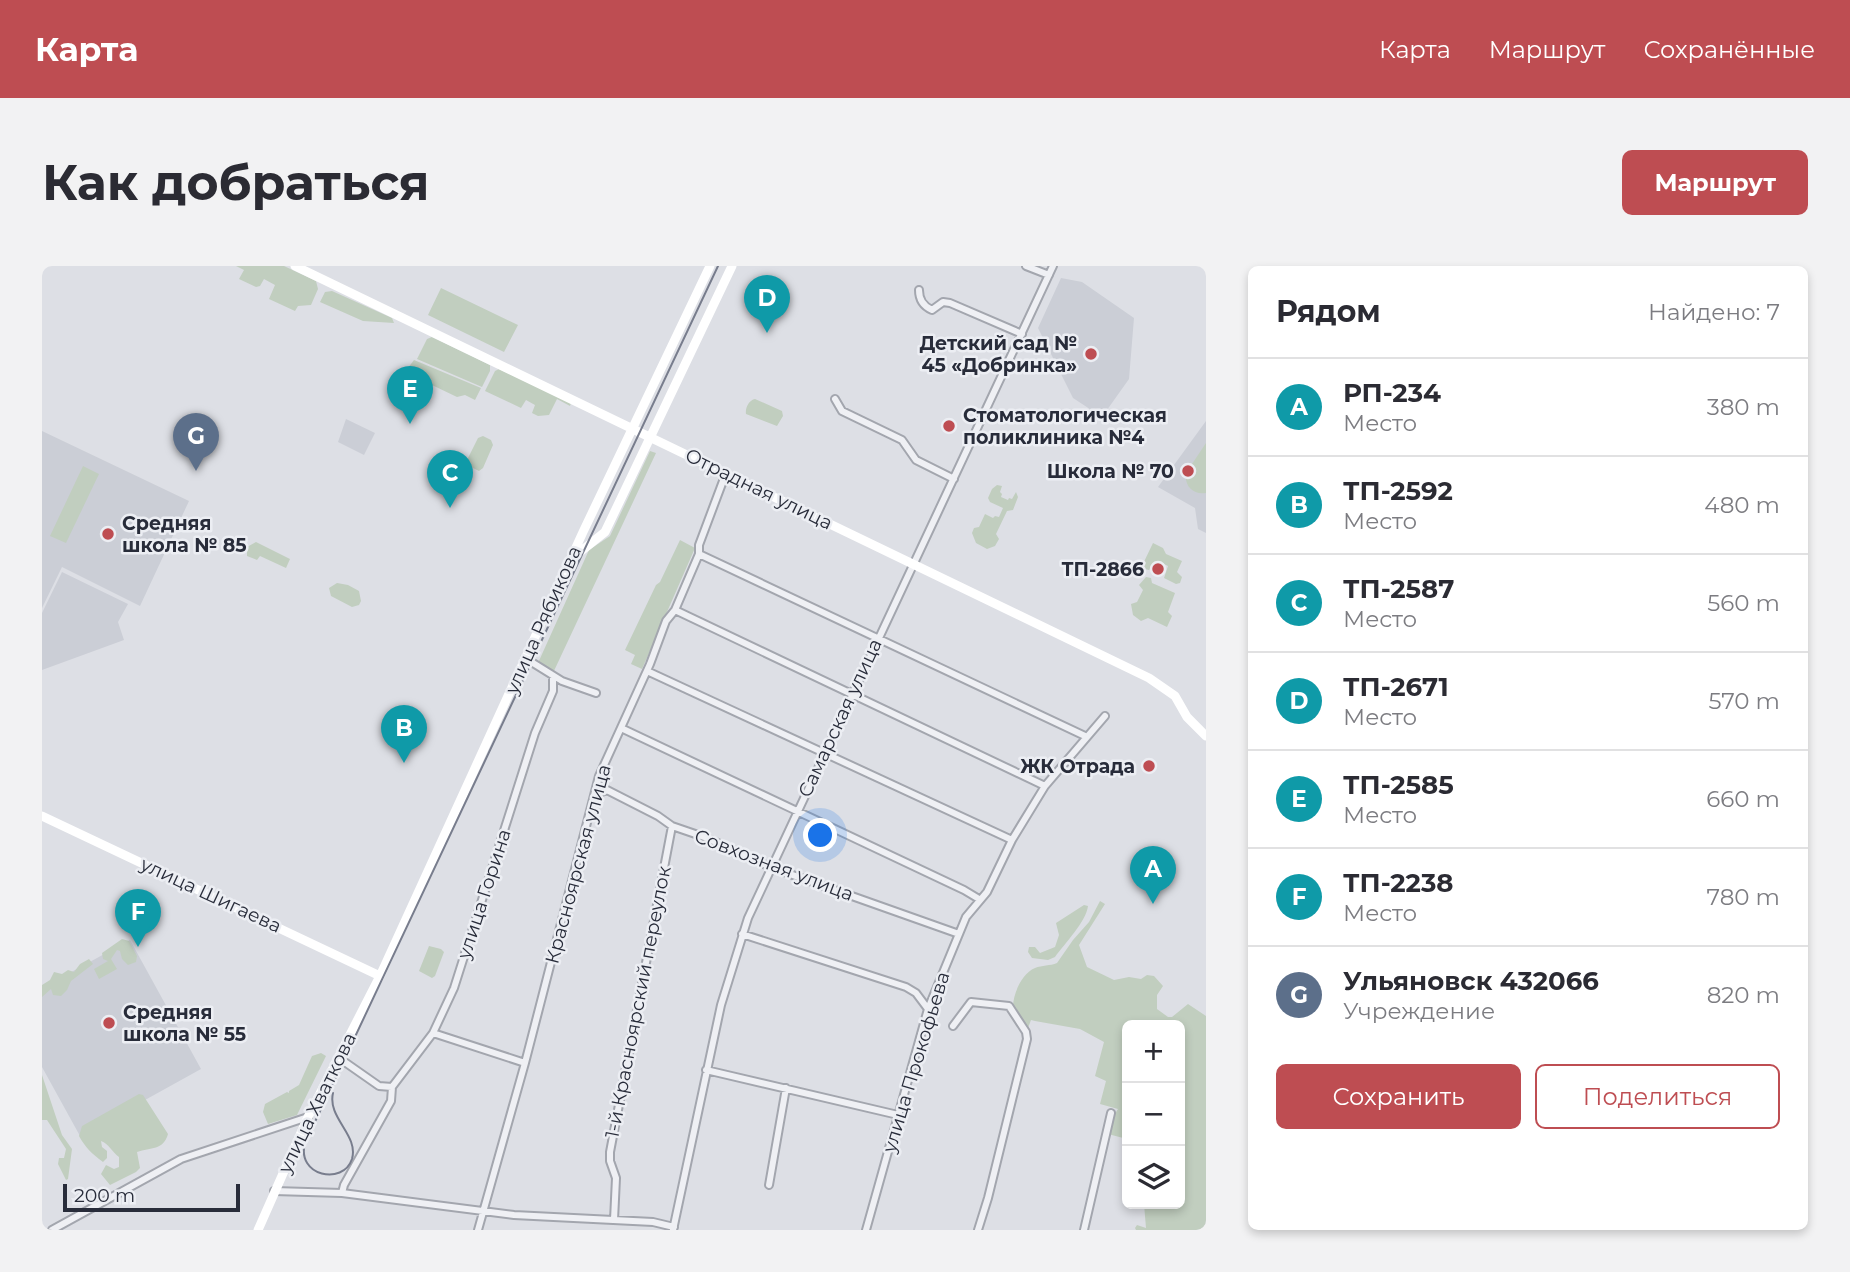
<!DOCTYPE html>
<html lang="ru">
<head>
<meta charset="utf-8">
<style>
	body { margin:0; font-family:Montserrat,sans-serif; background:#f2f2f3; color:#2b2b33 }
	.controls { position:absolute; right:21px; bottom:21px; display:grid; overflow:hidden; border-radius:10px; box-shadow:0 4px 10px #0003 }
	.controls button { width:63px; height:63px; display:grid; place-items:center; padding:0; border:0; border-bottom:2px solid #e1e1e2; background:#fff; color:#2b2b33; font:35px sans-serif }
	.scale { position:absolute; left:21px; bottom:18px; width:177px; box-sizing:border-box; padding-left:7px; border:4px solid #282c3a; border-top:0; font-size:19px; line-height:24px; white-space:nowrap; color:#282c3a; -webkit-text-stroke:5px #eceef3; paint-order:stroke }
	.you { position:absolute; left:779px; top:570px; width:24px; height:24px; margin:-18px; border:5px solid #fff; border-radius:50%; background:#1a73e8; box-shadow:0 0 0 10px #1a73e833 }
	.badge { display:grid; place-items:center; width:46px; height:46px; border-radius:50%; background:#be4d52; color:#fff; font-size:23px; font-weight:700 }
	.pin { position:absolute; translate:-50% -58px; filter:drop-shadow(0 2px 4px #0008) }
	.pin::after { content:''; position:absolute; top:37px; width:24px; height:21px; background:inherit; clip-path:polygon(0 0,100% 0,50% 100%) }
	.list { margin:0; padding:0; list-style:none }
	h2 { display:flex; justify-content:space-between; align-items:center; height:91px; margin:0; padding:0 28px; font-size:30px }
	h2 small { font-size:23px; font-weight:400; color:#7c7c81 }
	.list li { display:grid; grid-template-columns:46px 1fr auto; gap:21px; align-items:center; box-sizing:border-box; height:98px; padding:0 28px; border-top:2px solid #e1e1e2 }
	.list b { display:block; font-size:26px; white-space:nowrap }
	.list p { margin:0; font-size:23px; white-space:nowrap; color:#7c7c81 }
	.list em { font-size:23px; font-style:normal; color:#7c7c81 }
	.actions { display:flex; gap:14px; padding:21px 28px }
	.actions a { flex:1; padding:16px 0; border:2px solid #be4d52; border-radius:10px; text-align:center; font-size:24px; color:#be4d52 }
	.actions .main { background:#be4d52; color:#fff }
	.icon { flex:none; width:38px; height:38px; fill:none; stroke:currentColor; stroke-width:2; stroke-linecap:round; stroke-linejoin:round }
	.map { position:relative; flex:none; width:1164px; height:964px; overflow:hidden; border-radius:10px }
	header { display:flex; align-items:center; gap:42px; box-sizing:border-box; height:98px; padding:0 35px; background:#be4d52; color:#fff }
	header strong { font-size:33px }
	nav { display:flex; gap:38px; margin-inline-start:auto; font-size:24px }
	.intro { display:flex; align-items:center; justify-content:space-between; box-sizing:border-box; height:168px; padding:0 42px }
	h1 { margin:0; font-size:49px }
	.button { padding:18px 32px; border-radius:10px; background:#be4d52; color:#fff; font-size:24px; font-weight:700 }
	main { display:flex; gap:42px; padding:0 42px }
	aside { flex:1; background:#fff; border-radius:10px; box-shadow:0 4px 10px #0003 }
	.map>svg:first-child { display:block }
	.built { fill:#cbced6 }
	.green { fill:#c1cebf }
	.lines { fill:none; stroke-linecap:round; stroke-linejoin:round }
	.street-casing { stroke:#a3a6ae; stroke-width:10 }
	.street { stroke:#eff0f4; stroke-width:6 }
	.secondary { stroke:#fff; stroke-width:9 }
	.tram { stroke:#787d8d; stroke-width:2 }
	.poi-dot { fill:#be4d52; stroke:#eceef3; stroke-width:2.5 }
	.labels { text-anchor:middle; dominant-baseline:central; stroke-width:5; stroke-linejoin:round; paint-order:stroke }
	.poi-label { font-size:19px; font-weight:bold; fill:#282c3a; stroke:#eceef3; text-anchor:end }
	.street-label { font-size:19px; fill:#282c3a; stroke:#eceef3 }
</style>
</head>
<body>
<header>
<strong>Карта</strong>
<nav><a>Карта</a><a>Маршрут</a><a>Сохранённые</a></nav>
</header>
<div class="intro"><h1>Как добраться</h1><a class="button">Маршрут</a></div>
<main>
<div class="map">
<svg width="1164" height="964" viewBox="0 0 1164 964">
	<rect width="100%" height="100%" fill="#dddfe5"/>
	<path class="built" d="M1019,12l21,4 52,36 -5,61 -27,38 -29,-19 -35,-70z
		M304,153l29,14 -11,22 -26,-13z
		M1164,155v112l-8,-4 -3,-21 -37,-21z
		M0,165l147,70 -49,105 -78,-39 -20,41z
		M20,306l66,32 -10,18 6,18 -82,30v-57z
		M88,674l71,129 -121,67 -38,-69v-79z"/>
	<path class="green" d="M194,0h48l32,15 2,8 -7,16 -13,1 -3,5 -26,-12 6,-14 -11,-6 -4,7 -4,1 -17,-8 5,-9z
		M399,22l77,37 -14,27 -76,-37z
		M290,25l60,27 2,5 -31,-2 -43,-19 5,-10z
		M390,71l58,28v6l-8,16 -65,-28 10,-20z
		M372,94l67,28 -6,12 -10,-5 -8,2 -46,-22 -3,-7z
		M457,103l72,34 -1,3 -13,-7 -8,16 -11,1 -6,-3 3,-8 -9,-5 -5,8 -36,-17 10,-20z
		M713,133l27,12 1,5 -6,10 -31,-12c-1,-6 3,-14 9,-15z
		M441,170l8,4 2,5 -10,23 -4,3 -12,-6 -1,-3 12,-24z
		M1164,177v50c-13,2 -22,-7 -20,-20z
		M608,185l6,2 -103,220 -15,-10 51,-113 21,-14z
		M41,200l16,8 -33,69 -16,-7z
		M955,219l5,1 -2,6 2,2 -1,3 7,3 1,-2 3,1 4,-7 2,5 -5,13 -6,1 -11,23 3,5 -4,7 -8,3 -11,-6 -4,-10 2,-5 5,-1 6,-13 8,4 2,-2 4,1 4,-9 -13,-6 -2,-4 4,-9z
		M638,274l15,8 -53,121 -11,-5 4,-9 -10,-5 31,-65 4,-3z
		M214,276l34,17 -4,9 -26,-12 -3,4 -10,-4v-9z
		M1111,277l10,5 3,6 16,7 -5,11 5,5 -2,6 -4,1 -12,-6 4,-12 -10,-5 -9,9 -8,-2z
		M1104,311l5,1 1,5 23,10 -7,19 4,4 -5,11 -19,-9 -7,3 -8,-6 -2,-11 6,-2 6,-12 -4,-5z
		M295,317l11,2 11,6 2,10 -2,4 -7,2 -21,-11 -2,-8z
		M1058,635l5,3 -26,41 8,22 27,13 15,-3 12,2 6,-4 7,1 9,10 -6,9v14l11,8h4l16,-13 18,12v214h-70l-1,-2 2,-3 9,3 -2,-24h36v-179h-53v114l-19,-5 3,-14 7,-11 -18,-5 6,-23 -11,-5 9,-34 -24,-13 -45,-8 -4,-1 -3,8 -15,-21c0,-13 9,-34 22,-39 7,-3 15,-2 22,-5l16,-23 16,-18z
		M1042,639l4,1c-2,16 -23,37 -33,51l-7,3 -16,-2 -4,-6 1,-5h6l5,6 15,-6 4,-12 -3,-12z
		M80,673l7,2 8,15 -1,6 -8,3 -6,-6 -2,-8 -3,-1 -6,9 6,10 -18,10 -5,-10 14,-8 -5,-2 -1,-6z
		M387,680l12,3 3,3 -9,24 -3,2 -13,-7z
		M47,693l4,5 -22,17 -4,9 -6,6 -8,-1 -2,-6 -9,8v-12l8,-5 4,-8 8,2 6,-4 6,2 6,-8z
		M279,787l5,3 -29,59 -29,9 -5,-12 2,-8 22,-12 2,1v-2l10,-6 13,-29z
		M0,809l20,60 10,14 -4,30 -2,1 -8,-16 1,-6h5l2,-9 -19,-29h-5z
		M97,828l4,1 25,39c-5,17 -17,13 -31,18l3,16 -4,4 -26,13 -9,-11 5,-9 8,4 5,-2v-10c-7,-5 -10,-13 -18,-16l1,6 5,4v7l-4,4c-11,-8 -18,-15 -24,-26l3,-10z"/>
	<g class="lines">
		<g class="street-casing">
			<path id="street" d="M984,0l23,9
				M877,24c0,10 4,16 13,20l11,-8 7,1 72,31
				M793,133l7,12 60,29 14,20 38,19
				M657,288l386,182
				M633,344l370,176
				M483,392l37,23 34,12
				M605,405l365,169
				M579,462l343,162 15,9
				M554,528l11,-4 51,26 14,10 35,12 63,29 189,67
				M700,668l164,53 10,6 12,16
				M911,760l18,-24 38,4 17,26 1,7 -39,159 -10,32
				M391,767l92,30
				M297,792l40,28 13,1
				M664,804l192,45
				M727,919l17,-97
				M232,925l68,2 172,22 139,7 21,5
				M300,927l2,-8 47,-84 1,-14 41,-54 21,-45 81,-255 18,-42v-15
				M572,954l2,-42 -6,-17v-9l62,-326
				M10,964l129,-71 127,-42
				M436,964l47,-167 74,-287 51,-112 16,-43 9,-11 24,-56v-9l27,-72
				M631,964l48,-225 27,-87 305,-652
				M824,964l62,-221 38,-92 21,-25 25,-52 33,-54 60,-70
				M1042,964l27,-117"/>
		</g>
		<use href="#street" class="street"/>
		<path class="secondary" d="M253,0l854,412 26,18 12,21 19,19
			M533,290l30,-24 127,-266
			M0,550l338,160
			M216,964l50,-113 72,-141 203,-444 127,-266"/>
		<path class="tram" d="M291,827c-6,25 26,42 19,66 -9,27 -56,17 -47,-16l413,-877"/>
	</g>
	<g class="poi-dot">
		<circle cx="1049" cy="88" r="7"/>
		<circle cx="907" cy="160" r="7"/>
		<circle cx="1146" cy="205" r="7"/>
		<circle cx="66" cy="268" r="7"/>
		<circle cx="1116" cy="303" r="7"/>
		<circle cx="1107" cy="500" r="7"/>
		<circle cx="67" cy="757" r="7"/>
	</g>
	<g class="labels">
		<g class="poi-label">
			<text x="1035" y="77">Детский сад №<tspan x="1035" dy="22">45 «Добринка»</tspan></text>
			<text x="921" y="149" text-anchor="start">Стоматологическая<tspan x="921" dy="22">поликлиника №4</tspan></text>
			<text x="1132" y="205">Школа № 70</text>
			<text x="80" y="257" text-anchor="start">Средняя<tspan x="80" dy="22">школа № 85</tspan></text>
			<text x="1102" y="303">ТП-2866</text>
			<text x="1093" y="500">ЖК Отрада</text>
			<text x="81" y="746" text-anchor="start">Средняя<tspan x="81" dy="22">школа № 55</tspan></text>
		</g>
		<g class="street-label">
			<text transform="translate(717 223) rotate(26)">Отрадная улица</text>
			<text transform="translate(501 354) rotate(-66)">улица Рябикова</text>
			<text transform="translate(798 452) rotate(-65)">Самарская улица</text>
			<text transform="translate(536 598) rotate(-75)">Красноярская улица</text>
			<text transform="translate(732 599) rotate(21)">Совхозная улица</text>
			<text transform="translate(442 628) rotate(-72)">улица Горина</text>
			<text transform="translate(169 629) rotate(25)">улица Шигаева</text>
			<text transform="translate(596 736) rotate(-79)">1-й Красноярский переулок</text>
			<text transform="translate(874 796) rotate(-73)">улица Прокофьева</text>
			<text transform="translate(275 837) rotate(-64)">улица Хваткова</text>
		</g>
	</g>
</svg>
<div class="controls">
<button>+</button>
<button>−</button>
<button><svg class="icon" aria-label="layers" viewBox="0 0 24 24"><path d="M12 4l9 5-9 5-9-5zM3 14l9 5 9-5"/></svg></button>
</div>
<div class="scale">200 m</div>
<div class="you"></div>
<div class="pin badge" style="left:1111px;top:638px;background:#0f9aa8">A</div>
<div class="pin badge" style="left:362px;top:497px;background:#0f9aa8">B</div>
<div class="pin badge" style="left:408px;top:242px;background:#0f9aa8">C</div>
<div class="pin badge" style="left:725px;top:67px;background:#0f9aa8">D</div>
<div class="pin badge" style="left:368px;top:158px;background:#0f9aa8">E</div>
<div class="pin badge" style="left:96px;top:681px;background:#0f9aa8">F</div>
<div class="pin badge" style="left:154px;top:205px;background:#5c6f8a">G</div>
</div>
<aside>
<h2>Рядом<small>Найдено: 7</small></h2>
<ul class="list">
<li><span class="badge" style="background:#0f9aa8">A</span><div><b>РП-234</b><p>Место</p></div><em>380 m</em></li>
<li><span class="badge" style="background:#0f9aa8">B</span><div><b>ТП-2592</b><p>Место</p></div><em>480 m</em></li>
<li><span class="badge" style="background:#0f9aa8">C</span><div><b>ТП-2587</b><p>Место</p></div><em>560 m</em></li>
<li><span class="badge" style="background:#0f9aa8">D</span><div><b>ТП-2671</b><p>Место</p></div><em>570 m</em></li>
<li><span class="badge" style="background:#0f9aa8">E</span><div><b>ТП-2585</b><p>Место</p></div><em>660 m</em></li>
<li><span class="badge" style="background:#0f9aa8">F</span><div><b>ТП-2238</b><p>Место</p></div><em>780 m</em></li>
<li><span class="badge" style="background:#5c6f8a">G</span><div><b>Ульяновск 432066</b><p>Учреждение</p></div><em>820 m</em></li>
</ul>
<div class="actions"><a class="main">Сохранить</a><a>Поделиться</a></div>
</aside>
</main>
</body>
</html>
